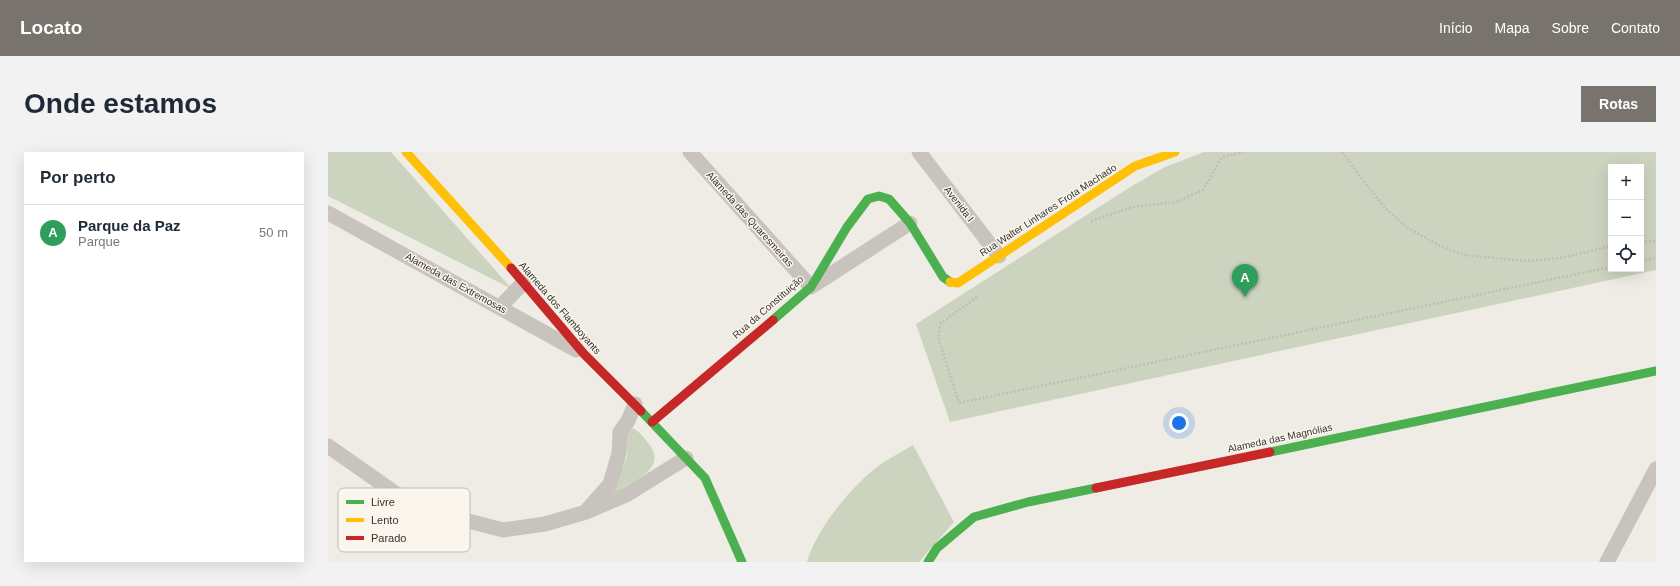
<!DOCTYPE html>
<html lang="pt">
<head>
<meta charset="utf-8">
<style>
	body { margin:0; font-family:Arial,sans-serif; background:#f2f2f3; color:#1f2937 }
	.controls { position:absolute; right:12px; top:12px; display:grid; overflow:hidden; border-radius:0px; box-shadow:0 4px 16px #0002 }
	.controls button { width:36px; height:36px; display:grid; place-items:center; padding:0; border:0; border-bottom:1px solid #e0e1e3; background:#fff; color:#1f2937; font:20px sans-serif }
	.you { position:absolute; left:851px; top:271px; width:14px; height:14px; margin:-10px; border:3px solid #fff; border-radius:50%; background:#1a73e8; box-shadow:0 0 0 6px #1a73e833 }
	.badge { display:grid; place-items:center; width:26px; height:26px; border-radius:50%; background:#78736c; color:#fff; font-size:13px; font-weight:700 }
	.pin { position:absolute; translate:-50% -33px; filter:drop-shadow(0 1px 2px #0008) }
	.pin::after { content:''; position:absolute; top:21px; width:14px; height:12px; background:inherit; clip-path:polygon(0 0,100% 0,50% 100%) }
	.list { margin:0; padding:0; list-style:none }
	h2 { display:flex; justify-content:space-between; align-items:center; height:52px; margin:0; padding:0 16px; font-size:17px }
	h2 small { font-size:13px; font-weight:400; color:#747a83 }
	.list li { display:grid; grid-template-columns:26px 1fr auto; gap:12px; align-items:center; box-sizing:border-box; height:56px; padding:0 16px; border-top:1px solid #e0e1e3 }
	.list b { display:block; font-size:15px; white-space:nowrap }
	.list p { margin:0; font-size:13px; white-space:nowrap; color:#747a83 }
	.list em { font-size:13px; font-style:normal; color:#747a83 }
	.icon { flex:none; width:22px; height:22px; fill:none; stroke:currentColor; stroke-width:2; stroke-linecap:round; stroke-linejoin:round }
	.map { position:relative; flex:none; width:1328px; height:410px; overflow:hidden; border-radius:0px }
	header { display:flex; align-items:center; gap:24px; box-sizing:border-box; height:56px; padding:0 20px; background:#78736c; color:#fff }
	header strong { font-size:19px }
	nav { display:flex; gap:22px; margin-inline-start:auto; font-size:14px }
	.intro { display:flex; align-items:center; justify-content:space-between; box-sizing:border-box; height:96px; padding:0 24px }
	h1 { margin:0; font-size:28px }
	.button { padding:10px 18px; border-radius:0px; background:#78736c; color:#fff; font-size:14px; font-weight:700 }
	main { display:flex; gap:24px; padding:0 24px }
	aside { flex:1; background:#fff; border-radius:0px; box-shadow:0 4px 16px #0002 }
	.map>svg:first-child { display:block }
	.green { fill:#ccd4c0; fill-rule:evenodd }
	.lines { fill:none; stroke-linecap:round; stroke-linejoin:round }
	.path { stroke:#c1bdb6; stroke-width:2.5; stroke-dasharray:2 2; stroke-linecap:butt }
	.street { stroke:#c8c4bd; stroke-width:15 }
	.fast { stroke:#4caf50; stroke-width:9 }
	.slow { stroke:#ffc107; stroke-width:9 }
	.jam { stroke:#c62828; stroke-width:9 }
	.labels { text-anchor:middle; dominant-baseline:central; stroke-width:3; stroke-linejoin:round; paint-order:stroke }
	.street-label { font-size:10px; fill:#39322b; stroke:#faf6ee }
	.key { fill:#faf6ee; stroke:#c0bbb4; stroke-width:1 }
	.key-label { font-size:11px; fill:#39322b }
</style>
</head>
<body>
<header>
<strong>Locato</strong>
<nav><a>Início</a><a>Mapa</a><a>Sobre</a><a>Contato</a></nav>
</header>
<div class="intro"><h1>Onde estamos</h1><a class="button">Rotas</a></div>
<main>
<aside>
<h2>Por perto<small></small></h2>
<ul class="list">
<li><span class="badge" style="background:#2e9e5b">A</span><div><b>Parque da Paz</b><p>Parque</p></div><em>50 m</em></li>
</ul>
</aside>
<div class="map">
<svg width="1328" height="410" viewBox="0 0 1328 410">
	<rect width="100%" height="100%" fill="#eeece5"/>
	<path class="green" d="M0,0h63l121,137 -184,-93z
		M876,0h452v118l-706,152 -34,-98 216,-138 33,-19zM1283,15h30v102h-30z
		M305,276c7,4 11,10 16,16 20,26 -20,40 -37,49l15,-37v-24z
		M585,293l41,77 -35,40h-112c10,-34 45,-77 74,-98 10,-7 22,-13 32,-19z"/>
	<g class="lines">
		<path class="path" d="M1014,0l41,54 23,21 34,19 24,9 62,6 35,-3 50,-12
			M763,69l42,-14 43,-5 27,-12 19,-33 22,-5
			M1313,90l15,-1
			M1313,109l15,-3
			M649,145l-36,26 -3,14 21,66 652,-136"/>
		<path class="street" d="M362,0l121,135 99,-64
			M591,0l80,104
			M0,61l248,137
			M172,155l24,-25
			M0,294l87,61 88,23 42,-6 41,-12 42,-18 58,-36
			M260,357l22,-25 9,-31 1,-21 8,-11 7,-17
			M1279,410l49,-93"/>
		<path class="fast" d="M445,168l38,-33 36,-60 21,-28 11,-3 10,3 21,24 33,54 7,5
			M313,259l64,67 37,84
			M942,300l386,-81
			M600,410l9,-14 37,-31 54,-15 68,-14"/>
		<path class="slow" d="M78,0l105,116
			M622,130l8,1 177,-117 40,-14"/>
		<path class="jam" d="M183,116l73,86 57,57
			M324,270l121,-102
			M768,336l174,-36"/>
	</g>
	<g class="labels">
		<g class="street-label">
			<text transform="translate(631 52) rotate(52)">Avenida I</text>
			<text transform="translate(720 58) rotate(-33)">Rua Walter Linhares Frota Machado</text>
			<text transform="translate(422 67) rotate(48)">Alameda das Quaresmeiras</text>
			<text transform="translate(128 131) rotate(29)">Alameda das Extremosas</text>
			<text transform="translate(440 155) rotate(-41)">Rua da Constituição</text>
			<text transform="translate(232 156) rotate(49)">Alameda dos Flamboyants</text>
			<text transform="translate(952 286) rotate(-12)">Alameda das Magnólias</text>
		</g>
	</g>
	<rect x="10" y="336" width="132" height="64" rx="6" class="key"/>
	<rect x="18" y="348" width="18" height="4" fill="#4caf50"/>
	<rect x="18" y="366" width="18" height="4" fill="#ffc107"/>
	<rect x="18" y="384" width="18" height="4" fill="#c62828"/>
	<g class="key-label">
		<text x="43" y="354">Livre</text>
		<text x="43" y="372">Lento</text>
		<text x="43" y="390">Parado</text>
	</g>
</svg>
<div class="controls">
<button>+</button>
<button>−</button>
<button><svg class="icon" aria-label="locate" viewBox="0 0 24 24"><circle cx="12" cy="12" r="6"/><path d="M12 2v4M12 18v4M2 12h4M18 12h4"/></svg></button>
</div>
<div class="you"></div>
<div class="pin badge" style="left:917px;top:145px;background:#2e9e5b">A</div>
</div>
</main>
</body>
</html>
